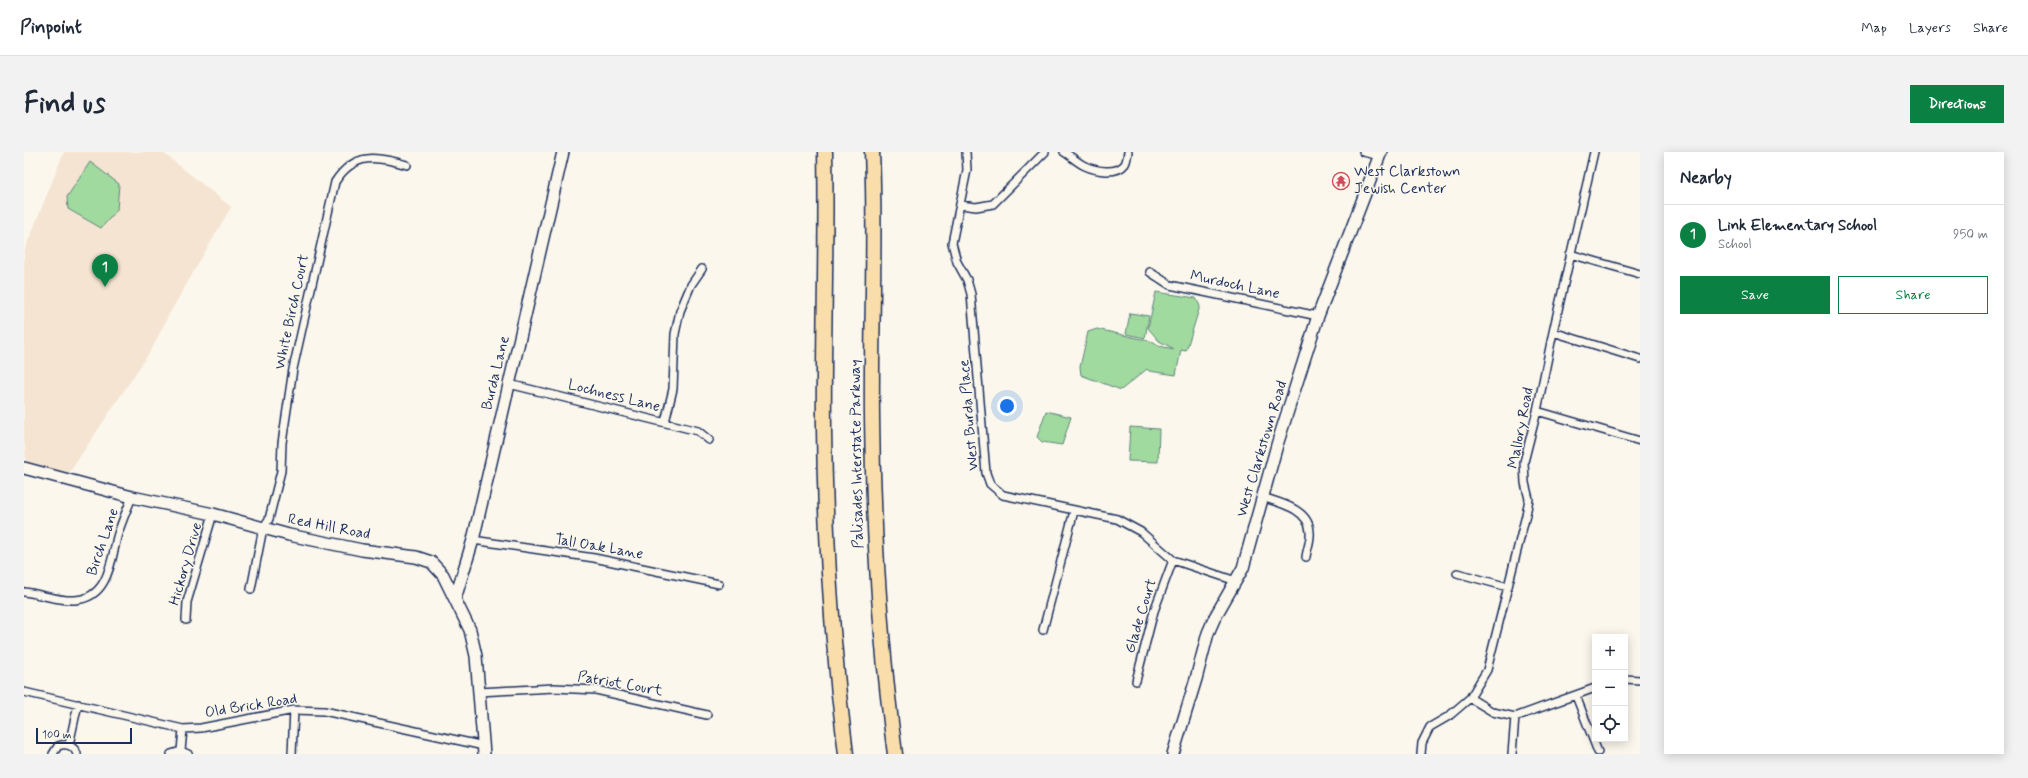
<!DOCTYPE html>
<html lang="en">
<head>
<meta charset="utf-8">
<style>
	body { margin:0; font-family:Mynerve,sans-serif; background:#f2f2f3; color:#1f2937 }
	.controls { position:absolute; right:12px; bottom:12px; display:grid; overflow:hidden; border-radius:0px; box-shadow:0 2px 10px #0003 }
	.controls button { width:36px; height:36px; display:grid; place-items:center; padding:0; border:0; border-bottom:1px solid #e0e1e3; background:#fff; color:#1f2937; font:20px sans-serif }
	.scale { position:absolute; left:12px; bottom:10px; width:96px; box-sizing:border-box; padding-left:4px; border:2px solid #1b2f5e; border-top:0; font-size:11px; line-height:14px; white-space:nowrap; color:#1b2f5e; -webkit-text-stroke:3px #fbf7ec; paint-order:stroke }
	.you { position:absolute; left:983px; top:254px; width:14px; height:14px; margin:-10px; border:3px solid #fff; border-radius:50%; background:#1a73e8; box-shadow:0 0 0 6px #1a73e833 }
	.badge { display:grid; place-items:center; width:26px; height:26px; border-radius:50%; background:#0b8043; color:#fff; font-size:13px; font-weight:700 }
	.pin { position:absolute; translate:-50% -33px; filter:drop-shadow(0 1px 2px #0008) }
	.pin::after { content:''; position:absolute; top:21px; width:14px; height:12px; background:inherit; clip-path:polygon(0 0,100% 0,50% 100%) }
	.list { margin:0; padding:0; list-style:none }
	h2 { display:flex; justify-content:space-between; align-items:center; height:52px; margin:0; padding:0 16px; font-size:17px }
	h2 small { font-size:13px; font-weight:400; color:#747a83 }
	.list li { display:grid; grid-template-columns:26px 1fr auto; gap:12px; align-items:center; box-sizing:border-box; height:60px; padding:0 16px; border-top:1px solid #e0e1e3 }
	.list b { display:block; font-size:15px; white-space:nowrap }
	.list p { margin:0; font-size:13px; white-space:nowrap; color:#747a83 }
	.list em { font-size:13px; font-style:normal; color:#747a83 }
	.actions { display:flex; gap:8px; padding:12px 16px }
	.actions a { flex:1; padding:9px 0; border:1px solid #0b8043; border-radius:0px; text-align:center; font-size:14px; color:#0b8043 }
	.actions .main { background:#0b8043; color:#fff }
	.icon { flex:none; width:22px; height:22px; fill:none; stroke:currentColor; stroke-width:2; stroke-linecap:round; stroke-linejoin:round }
	.map { position:relative; flex:none; width:1616px; height:602px; overflow:hidden; border-radius:0px }
	header { display:flex; align-items:center; gap:24px; box-sizing:border-box; height:56px; padding:0 20px; background:#fff; border-bottom:1px solid #e0e1e3 }
	header strong { font-size:19px }
	nav { display:flex; gap:22px; margin-inline-start:auto; font-size:14px }
	.intro { display:flex; align-items:center; justify-content:space-between; box-sizing:border-box; height:96px; padding:0 24px }
	h1 { margin:0; font-size:28px }
	.button { padding:10px 18px; border-radius:0px; background:#0b8043; color:#fff; font-size:14px; font-weight:700 }
	main { display:flex; gap:24px; padding:0 24px }
	aside { flex:1; background:#fff; border-radius:0px; box-shadow:0 2px 10px #0003 }
	.map>svg:first-child { display:block }
	.built { fill:#f4e4d1 }
	.green { fill:#a1da9e; stroke:#5e847e }
	.lines { fill:none; stroke-linecap:round; stroke-linejoin:round }
	.street-casing { stroke:#1b2f5e; stroke-width:10 }
	.secondary-casing { stroke:#1b2f5e; stroke-width:14 }
	.highway-casing { stroke:#1b2f5e; stroke-width:17 }
	.street { stroke:#fbf7ec; stroke-width:7 }
	.secondary { stroke:#fbf7ec; stroke-width:11 }
	.highway { stroke:#f9deab; stroke-width:14 }
	.labels { text-anchor:middle; dominant-baseline:central; stroke-width:3; stroke-linejoin:round; paint-order:stroke }
	.poi-label { font-size:15px; fill:#1b2f5e; stroke:#fbf7ec; text-anchor:start }
	.street-label { font-size:15px; fill:#1b2f5e; stroke:#fbf7ec }
</style>
</head>
<body>
<header>
<strong>Pinpoint</strong>
<nav><a>Map</a><a>Layers</a><a>Share</a></nav>
</header>
<div class="intro"><h1>Find us</h1><a class="button">Directions</a></div>
<main>
<div class="map">
<svg width="1616" height="602" viewBox="0 0 1616 602">
	<rect width="100%" height="100%" fill="#fbf7ec"/>
	<filter id="ink" filterUnits="userSpaceOnUse"><feTurbulence type="fractalNoise" baseFrequency=".025" numOctaves="2"/><feDisplacementMap in="SourceGraphic" scale="8" xChannelSelector="R" yChannelSelector="G"/><feConvolveMatrix kernelMatrix="1 2 1 2 8 2 1 2 1" color-interpolation-filters="sRGB"/></filter>
	<g filter="url(#ink)">
		<path class="built" d="M40,0h98l69,55 -63,109 -15,31 -88,132 -38,-10 -3,-29v-188z"/>
		<path class="green" d="M66,10l29,22 -2,26 -16,18 -33,-19 -1,-12z
			M1132,140l40,6 4,8 -14,45 -5,-1 -5,25 -27,-4 -2,-2 -26,21 -40,-15 -1,-8 8,-35 9,-3 57,13 5,4 15,3 -15,-8 -11,-13z
			M1106,161l19,3 -4,22 -19,-4z
			M1022,259l25,6 -9,28 -20,-3 -5,-5z
			M1106,275l29,2 -1,33 -30,-1z"/>
		<g class="lines">
			<g class="street-casing">
				<path id="street" d="M942,0l1,18 -15,73 5,19 10,18 4,14 15,179 4,11 13,11 114,24 24,13 32,28 63,21
					M1040,0c7,4 14,11 21,14 11,5 32,9 40,-2 2,-3 2,-8 3,-12
					M1339,0l17,4
					M937,53l15,2 17,-3 52,-52
					M1546,102l70,20
					M1126,120l20,13 148,31
					M1529,180l87,27
					M485,232l189,47 11,9
					M1513,259l103,30
					M641,270l8,-33 2,-55 5,-23 11,-26 11,-16
					M1238,345c18,6 47,12 48,35 1,8 -3,17 -4,25
					M449,388l121,18 125,26
					M1433,421l51,14
					M227,437l12,-61 6,-9 12,-48 1,-28 11,-74 42,-187c19,-30 42,-26 72,-17
					M0,440c17,2 34,9 51,8 33,-2 36,-38 42,-63 4,-14 10,-27 15,-40
					M162,468l1,-18 26,-88
					M1019,478l31,-119
					M1601,527l15,1
					M1112,529l18,-70 19,-51
					M0,540l159,37 18,-1 93,-18 30,1 160,35
					M455,540l75,-4 42,2 111,25
					M1552,544l22,56
					M1446,546l23,14 22,5 80,-29
					M45,593l9,-41
					M157,599l2,-22
					M29,602l5,-8c9,-3 16,0 19,8
					M147,602l10,-3 7,3
					M268,602l2,-44
					M1397,602l1,-11 8,-16 19,-11 21,-18 17,-28 39,-155 3,-16 -4,-16 -1,-21 13,-51 16,-79 41,-180
					M1488,602l3,-37"/>
			</g>
			<g class="secondary-casing">
				<path id="secondary" d="M0,316l108,29 81,17 76,21 73,15 54,7 15,5 12,13 27,55 6,26 8,98
					M431,447l18,-59 90,-388
					M1149,602l23,-75 12,-46 7,-16 28,-49 34,-123 41,-129 63,-164"/>
			</g>
			<g class="highway-casing">
				<path id="highway" d="M801,0c2,92 -2,184 -1,276 1,109 8,218 22,326
					M848,0c4,88 -1,176 0,264 1,113 8,226 23,338"/>
			</g>
			<use href="#street" class="street"/>
			<use href="#secondary" class="secondary"/>
			<use href="#highway" class="highway"/>
		</g>
	</g>
	<defs>
		<g id="temple-ring" transform="scale(0.9)"><circle r="9.5" fill="#fbf7ec" stroke="#d1495b" stroke-width="1.5"/><path d="M0-6L5-2H3V0L6.5 2.5H4V6H1.5V3h-3V6H-4V2.5H-6.5L-3 0V-2H-5Z" fill="#d1495b"/></g>
	</defs>
	<g fill-rule="evenodd">
		<use href="#temple-ring" x="1317" y="29"/>
	</g>
	<g class="labels">
		<g class="poi-label">
			<text x="1330" y="20">West Clarkstown<tspan x="1330" dy="17">Jewish Center</tspan></text>
		</g>
		<g class="street-label">
			<text transform="translate(1211 133) rotate(12)">Murdoch Lane</text>
			<text transform="translate(268 160) rotate(-78)">White Birch Court</text>
			<text transform="translate(472 221) rotate(-76)">Burda Lane</text>
			<text transform="translate(590 244) rotate(14)">Lochness Lane</text>
			<text transform="translate(945 263) rotate(-95)">West Burda Place</text>
			<text transform="translate(1497 276) rotate(-79)">Mallory Road</text>
			<text transform="translate(1238 297) rotate(-73)">West Clarkstown Road</text>
			<text transform="translate(833 302) rotate(-91)">Palisades Interstate Parkway</text>
			<text transform="translate(305 375) rotate(11)">Red Hill Road</text>
			<text transform="translate(79 390) rotate(-71)">Birch Lane</text>
			<text transform="translate(575 395) rotate(10)">Tall Oak Lane</text>
			<text transform="translate(162 412) rotate(-74)">Hickory Drive</text>
			<text transform="translate(1117 464) rotate(-73)">Glade Court</text>
			<text transform="translate(596 532) rotate(10)">Patriot Court</text>
			<text transform="translate(227 554) rotate(-9)">Old Brick Road</text>
		</g>
	</g>
</svg>
<div class="controls">
<button>+</button>
<button>−</button>
<button><svg class="icon" aria-label="locate" viewBox="0 0 24 24"><circle cx="12" cy="12" r="6"/><path d="M12 2v4M12 18v4M2 12h4M18 12h4"/></svg></button>
</div>
<div class="scale">100 m</div>
<div class="you"></div>
<div class="pin badge" style="left:81px;top:135px">1</div>
</div>
<aside>
<h2>Nearby<small></small></h2>
<ul class="list">
<li><span class="badge">1</span><div><b>Link Elementary School</b><p>School</p></div><em>950 m</em></li>
</ul>
<div class="actions"><a class="main">Save</a><a>Share</a></div>
</aside>
</main>
</body>
</html>
